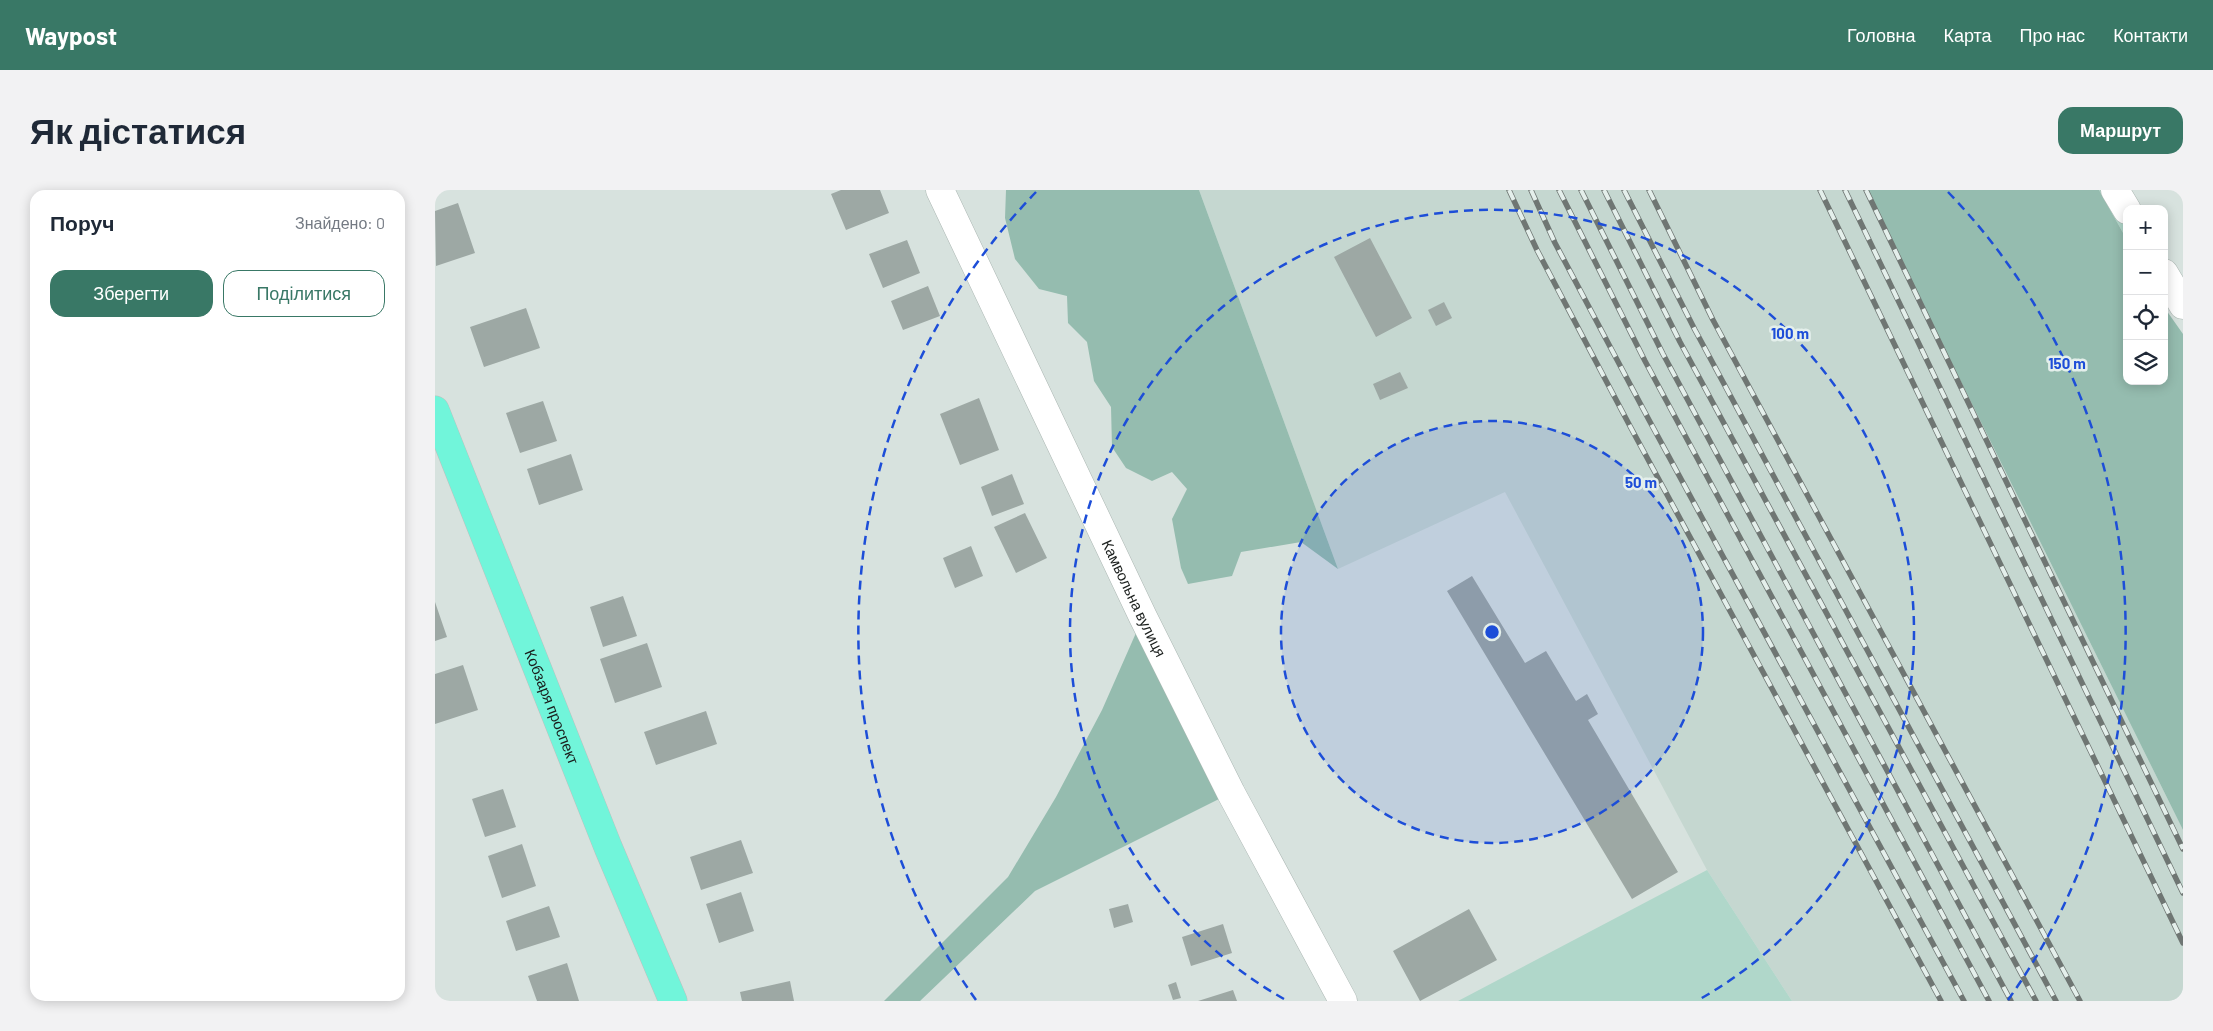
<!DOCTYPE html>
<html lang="uk">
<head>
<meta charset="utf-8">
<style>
	body { margin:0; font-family:Barlow,sans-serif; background:#f2f2f3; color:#1f2937 }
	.controls { position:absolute; right:15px; top:15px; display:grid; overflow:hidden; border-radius:10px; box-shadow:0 2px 12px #0003 }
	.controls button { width:45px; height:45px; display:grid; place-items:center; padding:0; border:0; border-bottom:1px solid #e0e1e3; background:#fff; color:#1f2937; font:25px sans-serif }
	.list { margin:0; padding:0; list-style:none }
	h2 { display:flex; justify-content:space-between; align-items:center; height:65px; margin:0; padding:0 20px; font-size:21px }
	h2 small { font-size:16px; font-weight:400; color:#747a83 }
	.actions { display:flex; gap:10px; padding:15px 20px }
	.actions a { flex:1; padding:11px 0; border:1px solid #397866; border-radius:15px; text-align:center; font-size:18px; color:#397866 }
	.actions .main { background:#397866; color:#fff }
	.icon { flex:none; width:28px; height:28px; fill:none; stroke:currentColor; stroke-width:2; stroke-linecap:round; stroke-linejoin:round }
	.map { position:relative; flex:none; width:1748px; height:811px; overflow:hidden; border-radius:15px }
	header { display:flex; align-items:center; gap:30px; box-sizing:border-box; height:70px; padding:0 25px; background:#397866; color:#fff }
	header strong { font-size:24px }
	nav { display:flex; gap:28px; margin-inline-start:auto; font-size:18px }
	.intro { display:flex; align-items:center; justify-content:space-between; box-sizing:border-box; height:120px; padding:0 30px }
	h1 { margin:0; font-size:35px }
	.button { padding:12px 22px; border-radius:15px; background:#397866; color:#fff; font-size:18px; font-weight:700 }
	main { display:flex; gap:30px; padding:0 30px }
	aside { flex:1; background:#fff; border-radius:15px; box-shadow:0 2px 12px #0003 }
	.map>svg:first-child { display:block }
	.built { fill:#c5d7d0 }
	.green { fill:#b0d7ca }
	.forest { fill:#95bcaf }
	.building { fill:#9da8a4 }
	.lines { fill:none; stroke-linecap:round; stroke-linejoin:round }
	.minor-casing { stroke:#acb7b3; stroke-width:29 }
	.major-casing { stroke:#bfc0bf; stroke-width:29 }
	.minor { stroke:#fff; stroke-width:28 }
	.major { stroke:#71f5da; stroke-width:28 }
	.rail-casing { stroke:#6f7673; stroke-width:5.5 }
	.rail { stroke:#e4efeb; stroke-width:4; stroke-dasharray:11; stroke-linecap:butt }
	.ring { fill:none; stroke:#1d4ed8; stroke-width:2.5; stroke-dasharray:9 6 }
	.labels { text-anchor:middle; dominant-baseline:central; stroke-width:5; stroke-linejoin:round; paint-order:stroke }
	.street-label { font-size:15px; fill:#1a1e1c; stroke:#e4efeb }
	.centre { fill:#1d4ed8; stroke:#e4efeb; stroke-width:2.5 }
	.ring-label { font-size:15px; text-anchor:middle; font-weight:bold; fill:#1d4ed8; stroke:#e4efeb; stroke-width:5; stroke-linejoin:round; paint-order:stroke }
</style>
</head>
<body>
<header>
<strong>Waypost</strong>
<nav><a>Головна</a><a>Карта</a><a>Про нас</a><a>Контакти</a></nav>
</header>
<div class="intro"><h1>Як дістатися</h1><a class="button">Маршрут</a></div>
<main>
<aside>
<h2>Поруч<small>Знайдено: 0</small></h2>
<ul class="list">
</ul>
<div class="actions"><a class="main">Зберегти</a><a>Поділитися</a></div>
</aside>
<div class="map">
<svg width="1748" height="811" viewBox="0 0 1748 811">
	<rect width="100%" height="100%" fill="#d7e2de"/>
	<path class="built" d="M764,0h667l317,640v171h-391l-85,-131 -202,-378 -167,77z"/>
	<path class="green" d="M1664,0h16l12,20v30z
		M1272,680l85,131h-334z"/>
	<path class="forest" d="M571,0h193l139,379 -37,-27 -60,10 -9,24 -44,8 -7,-16 -9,-49 15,-30 -15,-17 -20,9 -26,-13 -14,-21 -1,-40 -17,-26 -7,-39 -19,-19 -1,-27 -28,-7 -24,-30 -10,-41z
		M1431,0h233l28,50v141h37v-74l19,27v496z
		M708,427l88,176 -196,98 -115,110h-36l124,-124 48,-80 46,-87z"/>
	<path class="building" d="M406,0h39l9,23 -43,17 -15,-36z
		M23,13l17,50 -39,13 -1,-55z
		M935,48l42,80 -36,19 -42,-80z
		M472,50l13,33 -37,15 -14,-34z
		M493,96l12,30 -37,14 -12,-29z
		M1009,112l8,16 -16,8 -8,-16z
		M91,118l14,40 -56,19 -14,-40z
		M965,182l8,16 -28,12 -7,-16z
		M544,208l20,52 -39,15 -20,-51z
		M108,211l14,40 -37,12 -14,-40z
		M136,264l12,36 -44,15 -12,-36z
		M577,284l12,30 -32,12 -11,-29z
		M590,323l22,45 -31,15 -22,-46z
		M536,356l12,30 -28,12 -12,-30z
		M1037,386l53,87 21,-12 30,50 11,-7 11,20 -10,6 90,152 -46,27 -185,-308z
		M188,406l14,40 -34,11 -13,-40z
		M0,412l12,35 -12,4z
		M212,453l15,44 -47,16 -15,-44z
		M28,475l15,45 -43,14v-50z
		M271,521l11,33 -61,21 -12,-33z
		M68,599l13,38 -31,10 -13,-38z
		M306,650l12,33 -52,17 -11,-33z
		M87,654l14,42 -34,12 -14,-42z
		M306,702l13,39 -35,12 -13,-39z
		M693,714l5,18 -19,6 -5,-19z
		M114,716l11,31 -44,14 -10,-30z
		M1034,719l28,51 -77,41 -27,-50z
		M788,734l9,29 -41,13 -9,-29z
		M132,773l12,38h-42l-9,-25z
		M355,791l4,20h-52l-2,-9z
		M741,792l5,16 -8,2 -5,-15z
		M798,800l4,11h-39z"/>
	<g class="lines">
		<g class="minor-casing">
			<g id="minor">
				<path id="s1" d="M505,0l203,427 88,176 112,208"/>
				<path d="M1680,0l12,20"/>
				<path d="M1729,83l19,32"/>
			</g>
		</g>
		<g class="major-casing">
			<g id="major">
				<path id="s2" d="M0,220l173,437 65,154"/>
			</g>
		</g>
		<use href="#minor" class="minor"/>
		<use href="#major" class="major"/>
		<g class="rail-casing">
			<path id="rail" d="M1074,0l28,60 94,178 310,573
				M1096,0l24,53 94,177 315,581
				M1124,0l86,171 344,640
				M1146,0l82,164 348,647
				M1169,0l76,152 356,659
				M1189,0l71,140 361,671
				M1214,0l64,130 367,681
				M1385,0l363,753
				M1410,0l338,703
				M1431,0l317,659"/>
		</g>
		<use href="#rail" class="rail"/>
	</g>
	<circle cx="1057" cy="442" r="211" fill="#1d4ed8" fill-opacity=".12"/>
	<g class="ring">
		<circle cx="1057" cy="442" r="211"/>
		<path d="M849 809A422 422 0 1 1 1265 809"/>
		<path d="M541 810A634 634 0 0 1 601 2M1513 2A634 634 0 0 1 1573 810"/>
	</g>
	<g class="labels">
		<g class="street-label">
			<text stroke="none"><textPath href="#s1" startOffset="452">Камвольна вулиця</textPath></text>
			<text stroke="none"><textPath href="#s2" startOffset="319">Кобзаря проспект</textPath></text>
		</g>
	</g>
	<circle cx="1057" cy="442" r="8" class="centre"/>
	<g class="ring-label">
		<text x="1355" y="149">100 m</text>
		<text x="1632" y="179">150 m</text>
		<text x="1206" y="298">50 m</text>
	</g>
</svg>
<div class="controls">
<button>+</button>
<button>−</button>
<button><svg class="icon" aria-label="locate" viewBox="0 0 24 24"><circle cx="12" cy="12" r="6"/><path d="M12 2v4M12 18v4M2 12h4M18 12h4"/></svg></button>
<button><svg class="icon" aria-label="layers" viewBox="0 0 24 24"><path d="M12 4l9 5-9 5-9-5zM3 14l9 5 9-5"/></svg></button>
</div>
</div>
</main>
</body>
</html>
